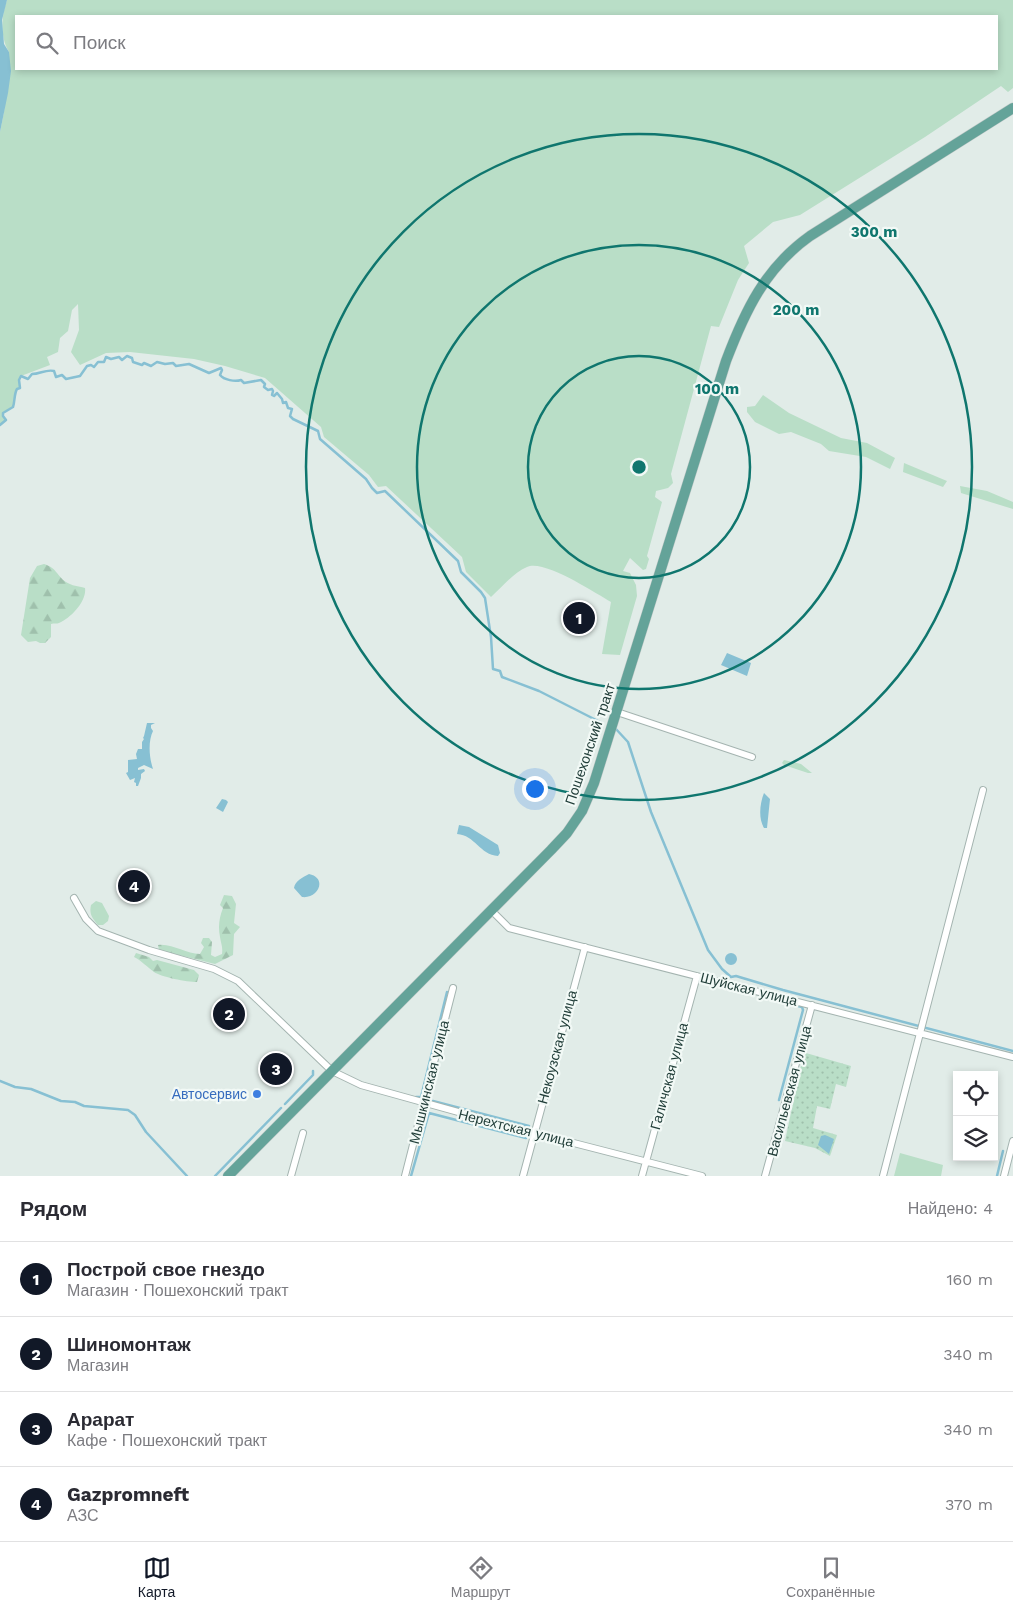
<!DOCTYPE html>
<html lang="ru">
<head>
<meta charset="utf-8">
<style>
	body { margin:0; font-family:"Work Sans",sans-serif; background:#f7f7f7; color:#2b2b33 }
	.controls { position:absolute; right:15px; bottom:15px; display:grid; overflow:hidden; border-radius:0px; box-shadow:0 2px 8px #0003 }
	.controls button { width:45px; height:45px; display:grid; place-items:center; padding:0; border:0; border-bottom:1px solid #e1e1e2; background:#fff; color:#2b2b33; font:25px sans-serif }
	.you { position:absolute; left:534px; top:788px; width:18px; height:18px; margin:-12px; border:4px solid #fff; border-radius:50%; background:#1a73e8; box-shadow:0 0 0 8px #1a73e833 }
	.badge { display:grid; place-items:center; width:32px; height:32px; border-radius:50%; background:#111827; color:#fff; font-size:16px; font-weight:700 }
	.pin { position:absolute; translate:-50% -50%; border:2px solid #fff; box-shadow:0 1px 5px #0006 }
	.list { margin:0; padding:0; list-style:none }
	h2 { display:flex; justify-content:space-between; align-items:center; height:65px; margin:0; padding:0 20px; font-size:21px }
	h2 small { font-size:16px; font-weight:400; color:#7c7c81 }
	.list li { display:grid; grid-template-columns:32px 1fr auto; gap:15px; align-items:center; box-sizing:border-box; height:75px; padding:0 20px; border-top:1px solid #e1e1e2 }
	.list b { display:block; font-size:19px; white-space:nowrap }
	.list p { margin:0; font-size:16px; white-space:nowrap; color:#7c7c81 }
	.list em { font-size:16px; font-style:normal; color:#7c7c81 }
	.icon { flex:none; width:28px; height:28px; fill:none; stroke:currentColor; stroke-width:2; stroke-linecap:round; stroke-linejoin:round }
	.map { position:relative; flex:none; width:1013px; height:1176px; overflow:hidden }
	.search { position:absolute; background:#fff; box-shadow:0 2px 8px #0003; left:15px; right:15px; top:15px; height:55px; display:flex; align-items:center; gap:12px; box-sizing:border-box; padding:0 18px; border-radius:0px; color:#7c7c81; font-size:19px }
	.sheet { height:365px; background:#fff }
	nav { display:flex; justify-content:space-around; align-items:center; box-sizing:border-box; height:70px; border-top:1px solid #e1e1e2; background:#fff; font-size:14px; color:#7c7c81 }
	nav a { display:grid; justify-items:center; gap:2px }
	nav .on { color:#111827 }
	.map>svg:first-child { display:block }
	.grass { fill:#b9dec7; fill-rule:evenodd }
	.forest { fill:url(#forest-firs) }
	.park { fill:url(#park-dots) }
	.water { fill:#87c0d3 }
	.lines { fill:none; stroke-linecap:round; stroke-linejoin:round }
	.stream { stroke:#87c0d3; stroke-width:2.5 }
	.street-casing { stroke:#a4b4b0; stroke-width:8 }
	.primary-casing { stroke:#c1c9c8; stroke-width:11 }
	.street { stroke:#fff; stroke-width:6 }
	.primary { stroke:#64a399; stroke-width:10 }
	.ring { fill:none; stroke:#0f766e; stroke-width:2.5 }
	.shop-dot { fill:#3f7fe0; stroke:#f2f9f6; stroke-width:2 }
	.labels { text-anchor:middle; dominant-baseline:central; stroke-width:4.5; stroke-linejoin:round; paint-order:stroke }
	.street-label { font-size:14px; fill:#213e39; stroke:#f2f9f6 }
	.shop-label { font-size:14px; fill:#366cbe; stroke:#f2f9f6; text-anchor:end }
	.centre { fill:#0f766e; stroke:#f2f9f6; stroke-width:2.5 }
	.ring-label { font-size:15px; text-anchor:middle; font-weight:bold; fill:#0f766e; stroke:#f2f9f6; stroke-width:4.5; stroke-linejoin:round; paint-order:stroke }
</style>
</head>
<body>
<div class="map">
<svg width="1013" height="1176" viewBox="0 0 1013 1176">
	<defs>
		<pattern id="forest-firs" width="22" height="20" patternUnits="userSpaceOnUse" patternTransform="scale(1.25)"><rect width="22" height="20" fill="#b9dec7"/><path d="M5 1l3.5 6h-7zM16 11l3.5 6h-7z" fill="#9fc0ac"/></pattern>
		<pattern id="park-dots" width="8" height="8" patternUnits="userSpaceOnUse" patternTransform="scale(1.25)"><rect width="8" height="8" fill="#b9dec7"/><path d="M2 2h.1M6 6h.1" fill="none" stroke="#9fc0ac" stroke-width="1.8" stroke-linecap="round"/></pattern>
	</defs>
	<rect width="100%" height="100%" fill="#e1ece8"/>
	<path class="grass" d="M7,0h1006v88l-5,4 -7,-6 -76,51 -125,78 -27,7 -29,24 5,17 -11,17 -19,47 -8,-1 -40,148 2,9 -5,5 -12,3 -1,6 7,5 -15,54 2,3 -3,10 -3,1 -13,-12 -7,13 7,2 6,12 1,11 -17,59 -18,-1 9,-52c-16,-9 -67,-43 -84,-35 -14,6 -25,20 -36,30l-25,-25 -4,-15 -76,-71 -8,1 -9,-12 -45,-38 -3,-10 -56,-49 -40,-12 -31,-7 -64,-7 -24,1 -26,12 -9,-13 8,-22 -1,-26 -6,6 -4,21 -8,7 -2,14 -11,5 3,8 -29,11 -2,4 1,8 -3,1c-3,5 -2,12 -4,18l-10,6v4l3,3 -6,5v-293l4,-20 5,-60c-9,-15 -8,-36 -2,-52zM16,16h981v53h-981z
		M763,395l26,18 52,25 26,5 28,15 -5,11 -24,-12 -37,-6 -8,-7 -30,-12 -12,2 -24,-12 -8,-10v-5l8,-1z
		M904,463l43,18 -4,6 -40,-15z
		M960,486l27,5 26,11v7l-52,-16z
		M784,760l17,4 11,9h-4l-24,-8 -2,-2z
		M96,901l6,2 7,13 -1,5 -5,4h-5c-6,-7 -9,-11 -7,-20z
		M900,1153l43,12 -2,11h-47z"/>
	<path class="forest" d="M44,564c13,4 12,11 22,18 6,4 12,4 19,6 2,13 -14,30 -26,35 -2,1 -5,0 -8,1v13l-6,6h-5l-4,-2 -8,1 -7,-7 9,-57 7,-12z
		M224,895l8,1 4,8 -2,19 6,4 -6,7 -1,21 -18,9 -56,-14 -1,-5c14,-2 28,9 42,9l4,-7 -3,-4 2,-5h6l3,4 -1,13 4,2 7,-3c1,-7 -1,-10 -2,-17 -2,-10 -1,-19 3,-29l-3,-3z
		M136,953l13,4 4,4 4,-1 37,10 5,5 -2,7c-10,0 -36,-5 -43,-10 -7,-5 -12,-11 -20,-15z"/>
	<path class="park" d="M806,1053l45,13 -5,21 -10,-3 -6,25 -13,-3 -4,22 24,7 -7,21 -15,-8 -30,-7 17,-80z"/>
	<path class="water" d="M0,0h7l-5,20 2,24 5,8 2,19 -3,22 -8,39z
		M727,653l24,10 -4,13 -26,-11z
		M147,723h8l-4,2v3l2,3c-5,10 -4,26 0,38l-9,-4 -6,3v2l6,-1 1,2 -4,3v4l-3,8h-2v-3l-2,-1 1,-4 -5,2 -4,-7 2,-1v-12l9,-1 -1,-5 2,-5h4v-7l2,-3 -1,-1 1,-2z
		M764,793l6,6 -3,29h-3c-6,-10 -4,-25 0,-35z
		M222,799l4,1 2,2 -5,10 -7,-4z
		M459,825l10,2 29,18 2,8 -2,3c-18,-1 -23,-21 -41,-22z
		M309,874c19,4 9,25 -7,23l-8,-9c1,-7 9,-11 15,-14z
		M725 959a6 6 0 1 1 12 0a6 6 0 1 1-12 0Z
		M825,1135l9,4 -5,15 -11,-9 3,-9z"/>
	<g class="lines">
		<path class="stream" d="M0,425l6,-5 -3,-4v-3l10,-6c2,-6 1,-13 4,-18l3,-1 -1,-8 2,-4 7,3 4,-5c8,0 14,-5 22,-3l2,6 6,-2 4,4 14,-3 7,-10 4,-1 3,2 4,-5h6l2,-5 5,2 8,-2 3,3 5,-4 5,2 1,4 9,3 2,-2 7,3 6,-4 8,2 8,-1 3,3 13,-2 20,9 12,-5 1,2 -2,5c4,5 15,7 21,5l3,3 17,-3 4,4 -1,3 4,3 4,-1 1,2 -1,4 2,1 3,-3 5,6 1,4 3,-1 2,6 4,1 -2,7 3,3 25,12 2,8 46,40 6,9 5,5 8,-2 73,70 3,11 20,20 4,6 6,39 2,32 7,2 2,6 37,14 63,32
			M615,728l13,14 23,70 57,138 14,19 9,8 5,-1 47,14 230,61
			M773,1000l29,7 1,3 -24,90
			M0,1081l15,6 16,2 30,12 14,1 9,4 44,4 7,5 11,17 41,44
			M416,1097h5l26,-105
			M433,1101l96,25
			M285,1104l28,-29v-4
			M215,1176l66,-68
			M411,1176l18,-63 97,25
			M997,1176l6,-25"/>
		<g class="street-casing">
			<path id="street" d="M617,712l135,45
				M74,898l12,21 12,12 51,19 65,19 24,12 94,90 29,14 166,46 175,45
				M491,910l18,18 504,129
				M291,1176l12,-43
				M405,1176l48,-188
				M523,1176l62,-229
				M642,1176l55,-200
				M765,1176l47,-171
				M883,1176l100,-386
				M1004,1176l9,-35"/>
		</g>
		<g class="primary-casing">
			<path id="primary" d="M228,1176l323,-326 16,-17 15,-22 12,-28 132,-422c19,-50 39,-93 84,-125l203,-128"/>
		</g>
		<use href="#street" class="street"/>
		<use href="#primary" class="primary"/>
	</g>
	<g class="ring">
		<circle cx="639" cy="467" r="111"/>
		<circle cx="639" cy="467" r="222"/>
		<circle cx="639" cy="467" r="333"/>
	</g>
	<circle class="shop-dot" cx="257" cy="1094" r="5"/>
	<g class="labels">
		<g class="street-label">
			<text transform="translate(590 744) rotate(-71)">Пошехонский тракт</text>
			<text transform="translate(749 989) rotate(14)">Шуйская улица</text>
			<text transform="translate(557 1047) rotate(-75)">Некоузская улица</text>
			<text transform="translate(669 1076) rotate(-75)">Галичская улица</text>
			<text transform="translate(429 1082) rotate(-76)">Мышкинская улица</text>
			<text transform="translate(789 1091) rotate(-75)">Васильевская улица</text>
			<text transform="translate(516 1128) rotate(14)">Нерехтская улица</text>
		</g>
		<g class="shop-label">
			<text x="247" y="1094">Автосервис</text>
		</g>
	</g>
	<circle cx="639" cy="467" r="8" class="centre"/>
	<g class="ring-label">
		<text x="874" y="237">300 m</text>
		<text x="796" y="315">200 m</text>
		<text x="717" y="394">100 m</text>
	</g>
</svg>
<div class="controls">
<button><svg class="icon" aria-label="locate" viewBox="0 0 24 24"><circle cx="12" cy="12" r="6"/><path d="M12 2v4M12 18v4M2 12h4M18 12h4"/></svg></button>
<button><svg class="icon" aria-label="layers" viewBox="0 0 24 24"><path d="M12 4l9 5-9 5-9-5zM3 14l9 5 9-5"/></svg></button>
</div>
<div class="you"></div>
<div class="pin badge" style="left:579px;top:618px">1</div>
<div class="pin badge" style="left:229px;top:1014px">2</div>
<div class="pin badge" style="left:276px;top:1069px">3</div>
<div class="pin badge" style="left:134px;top:886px">4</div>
<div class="search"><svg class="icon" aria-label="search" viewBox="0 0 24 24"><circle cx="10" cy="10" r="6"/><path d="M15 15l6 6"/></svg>Поиск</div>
</div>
<section class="sheet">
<h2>Рядом<small>Найдено: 4</small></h2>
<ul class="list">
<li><span class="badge">1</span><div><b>Построй свое гнездо</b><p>Магазин · Пошехонский тракт</p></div><em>160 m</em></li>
<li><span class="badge">2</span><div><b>Шиномонтаж</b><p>Магазин</p></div><em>340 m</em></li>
<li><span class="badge">3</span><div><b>Арарат</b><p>Кафе · Пошехонский тракт</p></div><em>340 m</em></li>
<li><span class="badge">4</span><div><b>Gazpromneft</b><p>АЗС</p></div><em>370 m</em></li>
</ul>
</section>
<nav>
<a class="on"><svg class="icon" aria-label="map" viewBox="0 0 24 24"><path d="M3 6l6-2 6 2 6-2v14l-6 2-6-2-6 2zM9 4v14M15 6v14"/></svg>Карта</a>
<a><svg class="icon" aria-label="directions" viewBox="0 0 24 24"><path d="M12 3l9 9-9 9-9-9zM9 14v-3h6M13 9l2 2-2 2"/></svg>Маршрут</a>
<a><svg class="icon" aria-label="saved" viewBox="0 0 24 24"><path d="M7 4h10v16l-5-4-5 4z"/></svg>Сохранённые</a>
</nav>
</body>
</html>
